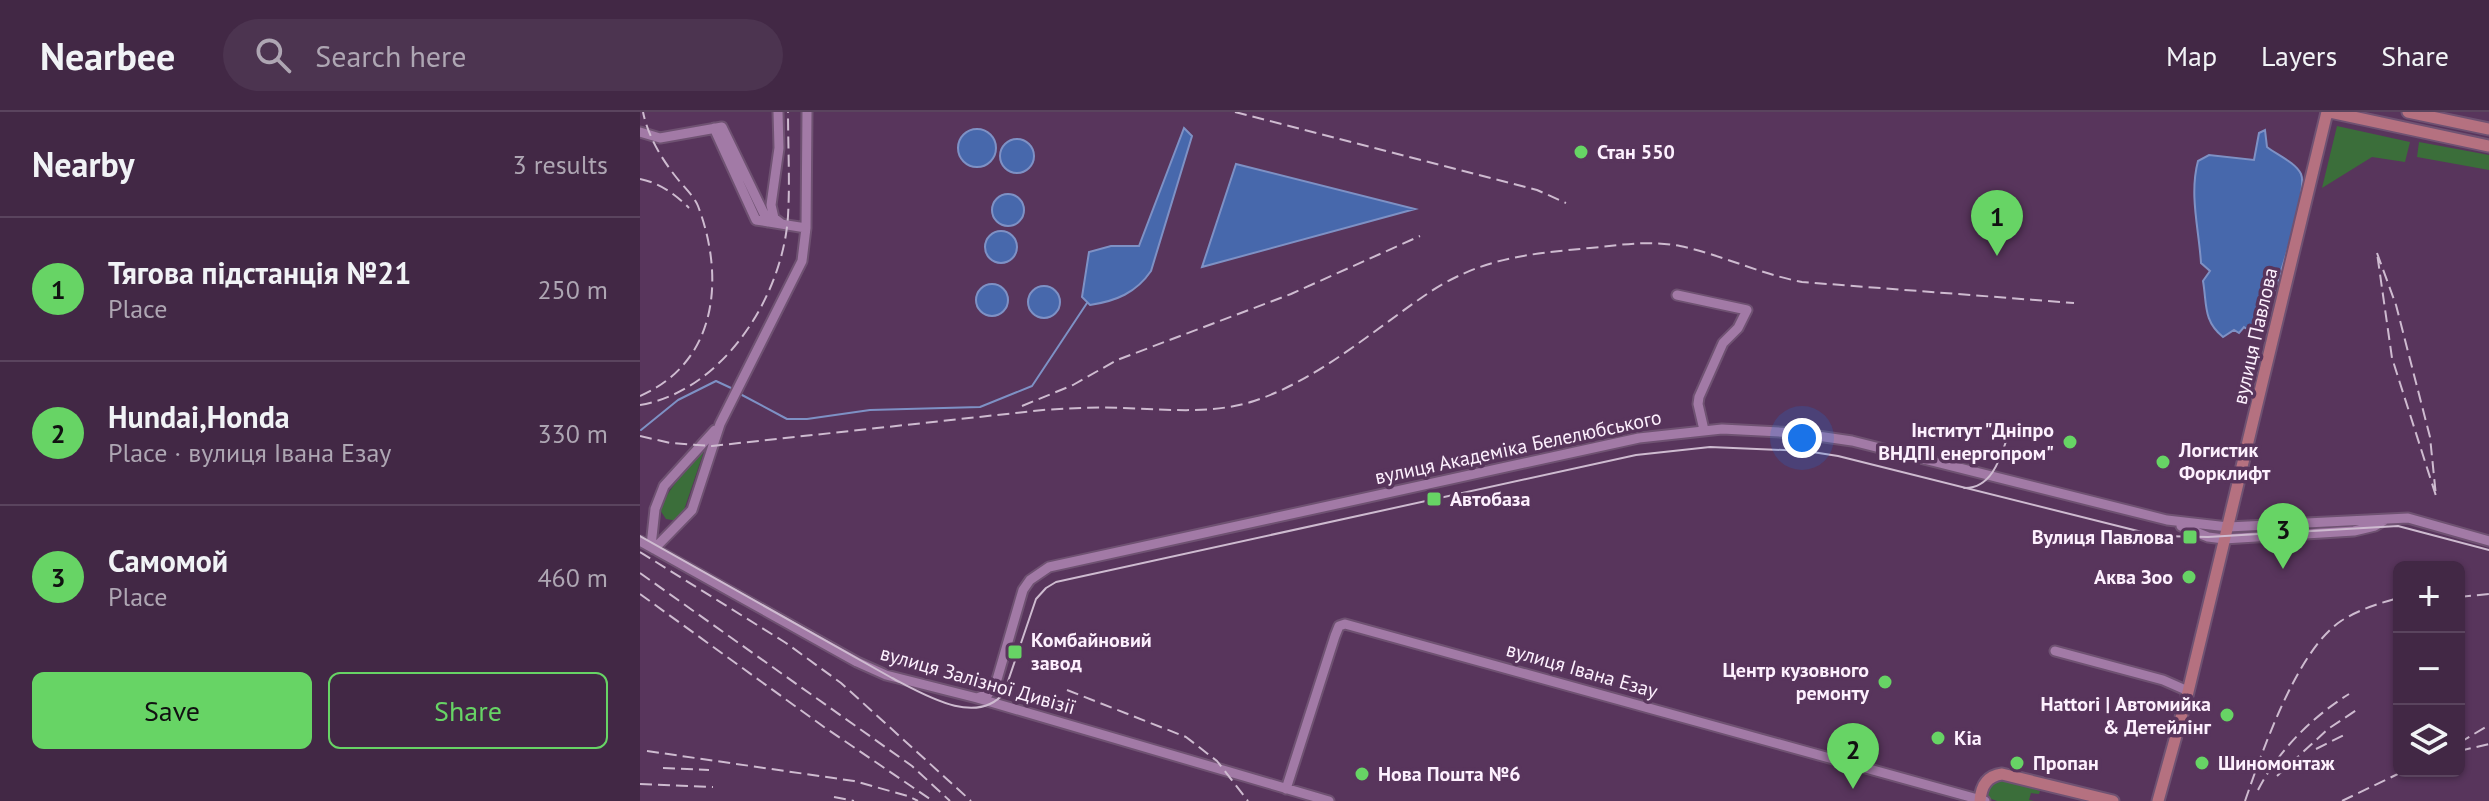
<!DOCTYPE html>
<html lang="en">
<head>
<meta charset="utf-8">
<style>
	body { margin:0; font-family:"PT Sans",sans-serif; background:#4c3450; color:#f1f3f6 }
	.controls { position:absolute; right:24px; bottom:24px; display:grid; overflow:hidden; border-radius:12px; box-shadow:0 2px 6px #0004 }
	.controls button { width:72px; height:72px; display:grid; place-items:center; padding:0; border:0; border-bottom:2px solid #5a445e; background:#422845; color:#f1f3f6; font:40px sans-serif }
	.you { position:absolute; left:1162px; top:326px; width:28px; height:28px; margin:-20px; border:6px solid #fff; border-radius:50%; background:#1a73e8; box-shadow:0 0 0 12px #1a73e833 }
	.badge { display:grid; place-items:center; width:52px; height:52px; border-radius:50%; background:#67d465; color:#111; font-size:26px; font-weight:700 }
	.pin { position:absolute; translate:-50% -66px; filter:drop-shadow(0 2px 4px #0008) }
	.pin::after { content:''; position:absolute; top:42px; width:28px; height:24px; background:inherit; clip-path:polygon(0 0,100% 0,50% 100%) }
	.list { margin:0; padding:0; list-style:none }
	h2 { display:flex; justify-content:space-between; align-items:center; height:104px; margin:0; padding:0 32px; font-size:34px }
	h2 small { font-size:26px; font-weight:400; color:#aea6b3 }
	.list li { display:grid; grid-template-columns:52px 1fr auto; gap:24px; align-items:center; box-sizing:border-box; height:144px; padding:0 32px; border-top:2px solid #5a445e }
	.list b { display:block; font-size:30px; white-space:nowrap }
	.list p { margin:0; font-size:26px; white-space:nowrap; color:#aea6b3 }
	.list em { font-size:26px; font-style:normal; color:#aea6b3 }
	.actions { display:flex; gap:16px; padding:24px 32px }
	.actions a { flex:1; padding:18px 0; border:2px solid #67d465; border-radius:12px; text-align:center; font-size:28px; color:#67d465 }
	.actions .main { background:#67d465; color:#111 }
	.icon { flex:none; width:44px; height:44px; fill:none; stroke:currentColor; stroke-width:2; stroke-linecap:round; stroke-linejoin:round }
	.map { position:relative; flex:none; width:1849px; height:689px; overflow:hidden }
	header { display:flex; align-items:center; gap:48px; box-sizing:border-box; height:112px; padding:0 40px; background:#422845; border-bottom:2px solid #5a445e }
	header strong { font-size:38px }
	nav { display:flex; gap:44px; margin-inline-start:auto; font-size:28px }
	.search { width:560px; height:72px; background:#4c3450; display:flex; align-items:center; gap:20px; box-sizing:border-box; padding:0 28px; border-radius:44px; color:#aea6b3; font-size:30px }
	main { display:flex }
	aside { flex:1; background:#422845 }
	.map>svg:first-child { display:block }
	.green { fill:#3b6e3a }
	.water { fill:#4768ac; stroke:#7e91c5; stroke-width:2 }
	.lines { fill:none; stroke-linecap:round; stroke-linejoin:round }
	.stream { stroke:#7e91c5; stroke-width:2 }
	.minor-casing { stroke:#6f5272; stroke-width:13 }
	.major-casing { stroke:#6f5272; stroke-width:15 }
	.minor { stroke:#a27aa6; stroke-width:9 }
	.major { stroke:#b57180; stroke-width:11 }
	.tram { stroke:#cebbd0; stroke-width:2 }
	.rail { stroke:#cebbd0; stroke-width:2; stroke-dasharray:12 6; stroke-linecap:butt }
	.poi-dot { fill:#67d465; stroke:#58355c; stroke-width:3 }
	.labels { text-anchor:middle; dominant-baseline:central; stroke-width:7; stroke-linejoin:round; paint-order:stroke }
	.poi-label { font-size:20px; font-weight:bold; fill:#fdf0fe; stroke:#58355c; text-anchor:start }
	.street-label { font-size:20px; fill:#fdf0fe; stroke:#58355c }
</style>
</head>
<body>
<header>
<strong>Nearbee</strong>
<div class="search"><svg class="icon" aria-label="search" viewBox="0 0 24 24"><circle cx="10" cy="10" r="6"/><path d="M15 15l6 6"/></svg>Search here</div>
<nav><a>Map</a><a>Layers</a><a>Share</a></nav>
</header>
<main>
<aside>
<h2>Nearby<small>3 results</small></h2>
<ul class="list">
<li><span class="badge">1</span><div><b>Тягова пiдстанцiя №21</b><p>Place</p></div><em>250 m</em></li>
<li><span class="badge">2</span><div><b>Hundai,Honda</b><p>Place · вулиця Івана Езау</p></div><em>330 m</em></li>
<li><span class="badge">3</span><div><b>Самомой</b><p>Place</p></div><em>460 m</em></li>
</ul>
<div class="actions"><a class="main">Save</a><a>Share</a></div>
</aside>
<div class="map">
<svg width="1849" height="689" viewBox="0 0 1849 689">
	<rect width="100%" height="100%" fill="#58355c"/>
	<path class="green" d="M1697,14l73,16 -5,20 -33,-5 -50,31z
		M1779,30l70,13v15l-72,-13z
		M64,339l-21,62 -5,8 -12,-2 -6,-9c9,-23 26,-41 44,-59z
		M1361,667l39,12 -1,3 -8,-1 -2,7 5,1h-37l-11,-4 6,-13z"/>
	<path class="water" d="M544,16l8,8 -41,135c-15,22 -35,30 -61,34l-8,-8 7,-45 22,-6h28z
		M318 36a19 19 0 1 1 38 0a19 19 0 1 1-38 0Z
		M1625,18l2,17c10,8 28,15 34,27 7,16 -21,101 -28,121l-8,2 -3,28 -9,8 -9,-6 -5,6 -5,-3 -11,7c-20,-16 -16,-33 -20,-56l7,-10 -9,-8c-2,-34 -12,-68 -3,-102l11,-6 45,5 5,-27z
		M360 44a17 17 0 1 1 34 0a17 17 0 1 1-34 0Z
		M596,52l179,45 -213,58z
		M352 98a16 16 0 1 1 32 0a16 16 0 1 1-32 0Z
		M345 135a16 16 0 1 1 32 0a16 16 0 1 1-32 0Z
		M336 188a16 16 0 1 1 32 0a16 16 0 1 1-32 0Z
		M388 190a16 16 0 1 1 32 0a16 16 0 1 1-32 0Z"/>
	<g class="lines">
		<path class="stream" d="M102,283l45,24h20l63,-9 110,-3 52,-21 55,-83
			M1,318l37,-30 38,-19 15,7"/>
		<g class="minor-casing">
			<path id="minor" d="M138,0l1,36 -8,57 3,13 8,6
				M74,16l42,92 50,8
				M0,20l20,6 62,-11 46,95
				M1037,183l70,15 -9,18 -15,15 -24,54 -1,7 6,26
				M1541,414l27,11 16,2 130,-8 21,-5 10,-6
				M0,429l217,121 29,13 91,23 352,103
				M11,434l4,-37 9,-23 51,-56
				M14,437l38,-39 28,-86 82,-163 4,-33 1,-116
				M1415,539l108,29 25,11
				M337,586l11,-4 8,-11 27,-93 7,-10 19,-13 590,-129 83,-9 75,4 55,8 315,79 61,7 180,-9 81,23
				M646,677l49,-153 4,-10 6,-2 640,177"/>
		</g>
		<g class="major-casing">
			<path id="major" d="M1690,0l159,34
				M1768,0l81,17
				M1340,689c1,-15 7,-25 22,-27l111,27
				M1518,689l29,-105 140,-584"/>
		</g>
		<use href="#minor" class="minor"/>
		<use href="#major" class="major"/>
		<path class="tram" d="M1324,376c31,1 38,-37 47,-61
			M0,424l252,142c31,16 84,49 112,15l32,-94 10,-11 10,-6 580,-127 74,-8 96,4 32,5 320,80 50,1 190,-11 91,24"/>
		<path class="rail" d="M595,0l302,78 29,13
			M0,67c20,4 35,15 49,29
			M1737,141l19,52 34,132 6,59 -44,-138z
			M0,284c78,-34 85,-119 58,-190 -4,-10 -15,-20 -22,-29 -15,-19 -28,-41 -33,-65
			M0,293c83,-14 143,-109 148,-189 2,-34 0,-70 0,-104
			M382,294l51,-21 44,-25 174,-66 129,-58
			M0,324l30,7 42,3 331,-36c27,-2 53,-3 79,-2 45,1 88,7 132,-7 63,-21 116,-68 170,-105 55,-38 102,-42 166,-48 31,-3 59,-8 90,-2 42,9 80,28 122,36l272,21
			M0,440l146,91 55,40 130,118
			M0,461l272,193 38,35
			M0,482l184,133 109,74
			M1819,485l30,-3
			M427,578l119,47 31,24 31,40
			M1819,631l30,-18
			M1676,637l32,-16
			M7,639l207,30 54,15 10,5
			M1819,639l30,-7
			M23,656l46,2
			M1637,664l51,-47 30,-20
			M0,672l73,3
			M1618,678c20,-39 54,-73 91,-96
			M194,685l20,4
			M1605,689c17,-49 52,-151 96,-180 17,-11 38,-18 58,-23
			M1702,689l62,-30"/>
	</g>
	<g class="poi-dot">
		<circle cx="941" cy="40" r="8"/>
		<circle cx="1430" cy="330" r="8"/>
		<circle cx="1523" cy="350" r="8"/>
		<rect x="786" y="379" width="16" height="16" rx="4"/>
		<rect x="1542" y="417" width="16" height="16" rx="4"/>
		<circle cx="1549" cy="465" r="8"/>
		<rect x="367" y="532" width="16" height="16" rx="4"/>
		<circle cx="1245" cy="570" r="8"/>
		<circle cx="1587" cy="603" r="8"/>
		<circle cx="1298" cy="626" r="8"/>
		<circle cx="1377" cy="651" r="8"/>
		<circle cx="1562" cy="651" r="8"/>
		<circle cx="722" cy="662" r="8"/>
	</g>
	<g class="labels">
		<g class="poi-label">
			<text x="957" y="40">Стан 550</text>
			<text x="1414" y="318" text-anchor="end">Інститут "Дніпро<tspan x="1414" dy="23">ВНДПІ енергопром"</tspan></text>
			<text x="1539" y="338">Логистик<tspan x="1539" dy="23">Форклифт</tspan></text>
			<text x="810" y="387">Автобаза</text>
			<text x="1534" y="425" text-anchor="end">Вулиця Павлова</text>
			<text x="1533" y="465" text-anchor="end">Аква Зоо</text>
			<text x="391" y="528">Комбайновий<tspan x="391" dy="23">завод</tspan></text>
			<text x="1229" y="558" text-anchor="end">Центр кузовного<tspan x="1229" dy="23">ремонту</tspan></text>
			<text x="1571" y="592" text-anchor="end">Hattori | Автомийка<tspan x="1571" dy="23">&amp; Детейлінг</tspan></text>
			<text x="1314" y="626">Kia</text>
			<text x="1393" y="651">Пропан</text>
			<text x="1578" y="651">Шиномонтаж</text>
			<text x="738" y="662">Нова Пошта №6</text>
		</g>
		<g class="street-label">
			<text transform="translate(1615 224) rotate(-77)">вулиця Павлова</text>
			<text transform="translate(878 335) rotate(-12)">вулиця Академіка Белелюбського</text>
			<text transform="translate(942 558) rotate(16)">вулиця Івана Езау</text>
			<text transform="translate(338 568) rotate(16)">вулиця Залізної Дивізії</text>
		</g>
	</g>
</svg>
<div class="controls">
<button>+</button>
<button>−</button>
<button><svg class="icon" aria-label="layers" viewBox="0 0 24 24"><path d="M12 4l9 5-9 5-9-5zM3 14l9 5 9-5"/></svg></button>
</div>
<div class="you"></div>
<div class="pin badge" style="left:1357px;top:144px">1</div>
<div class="pin badge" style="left:1213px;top:677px">2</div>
<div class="pin badge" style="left:1643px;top:457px">3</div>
</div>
</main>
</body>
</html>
